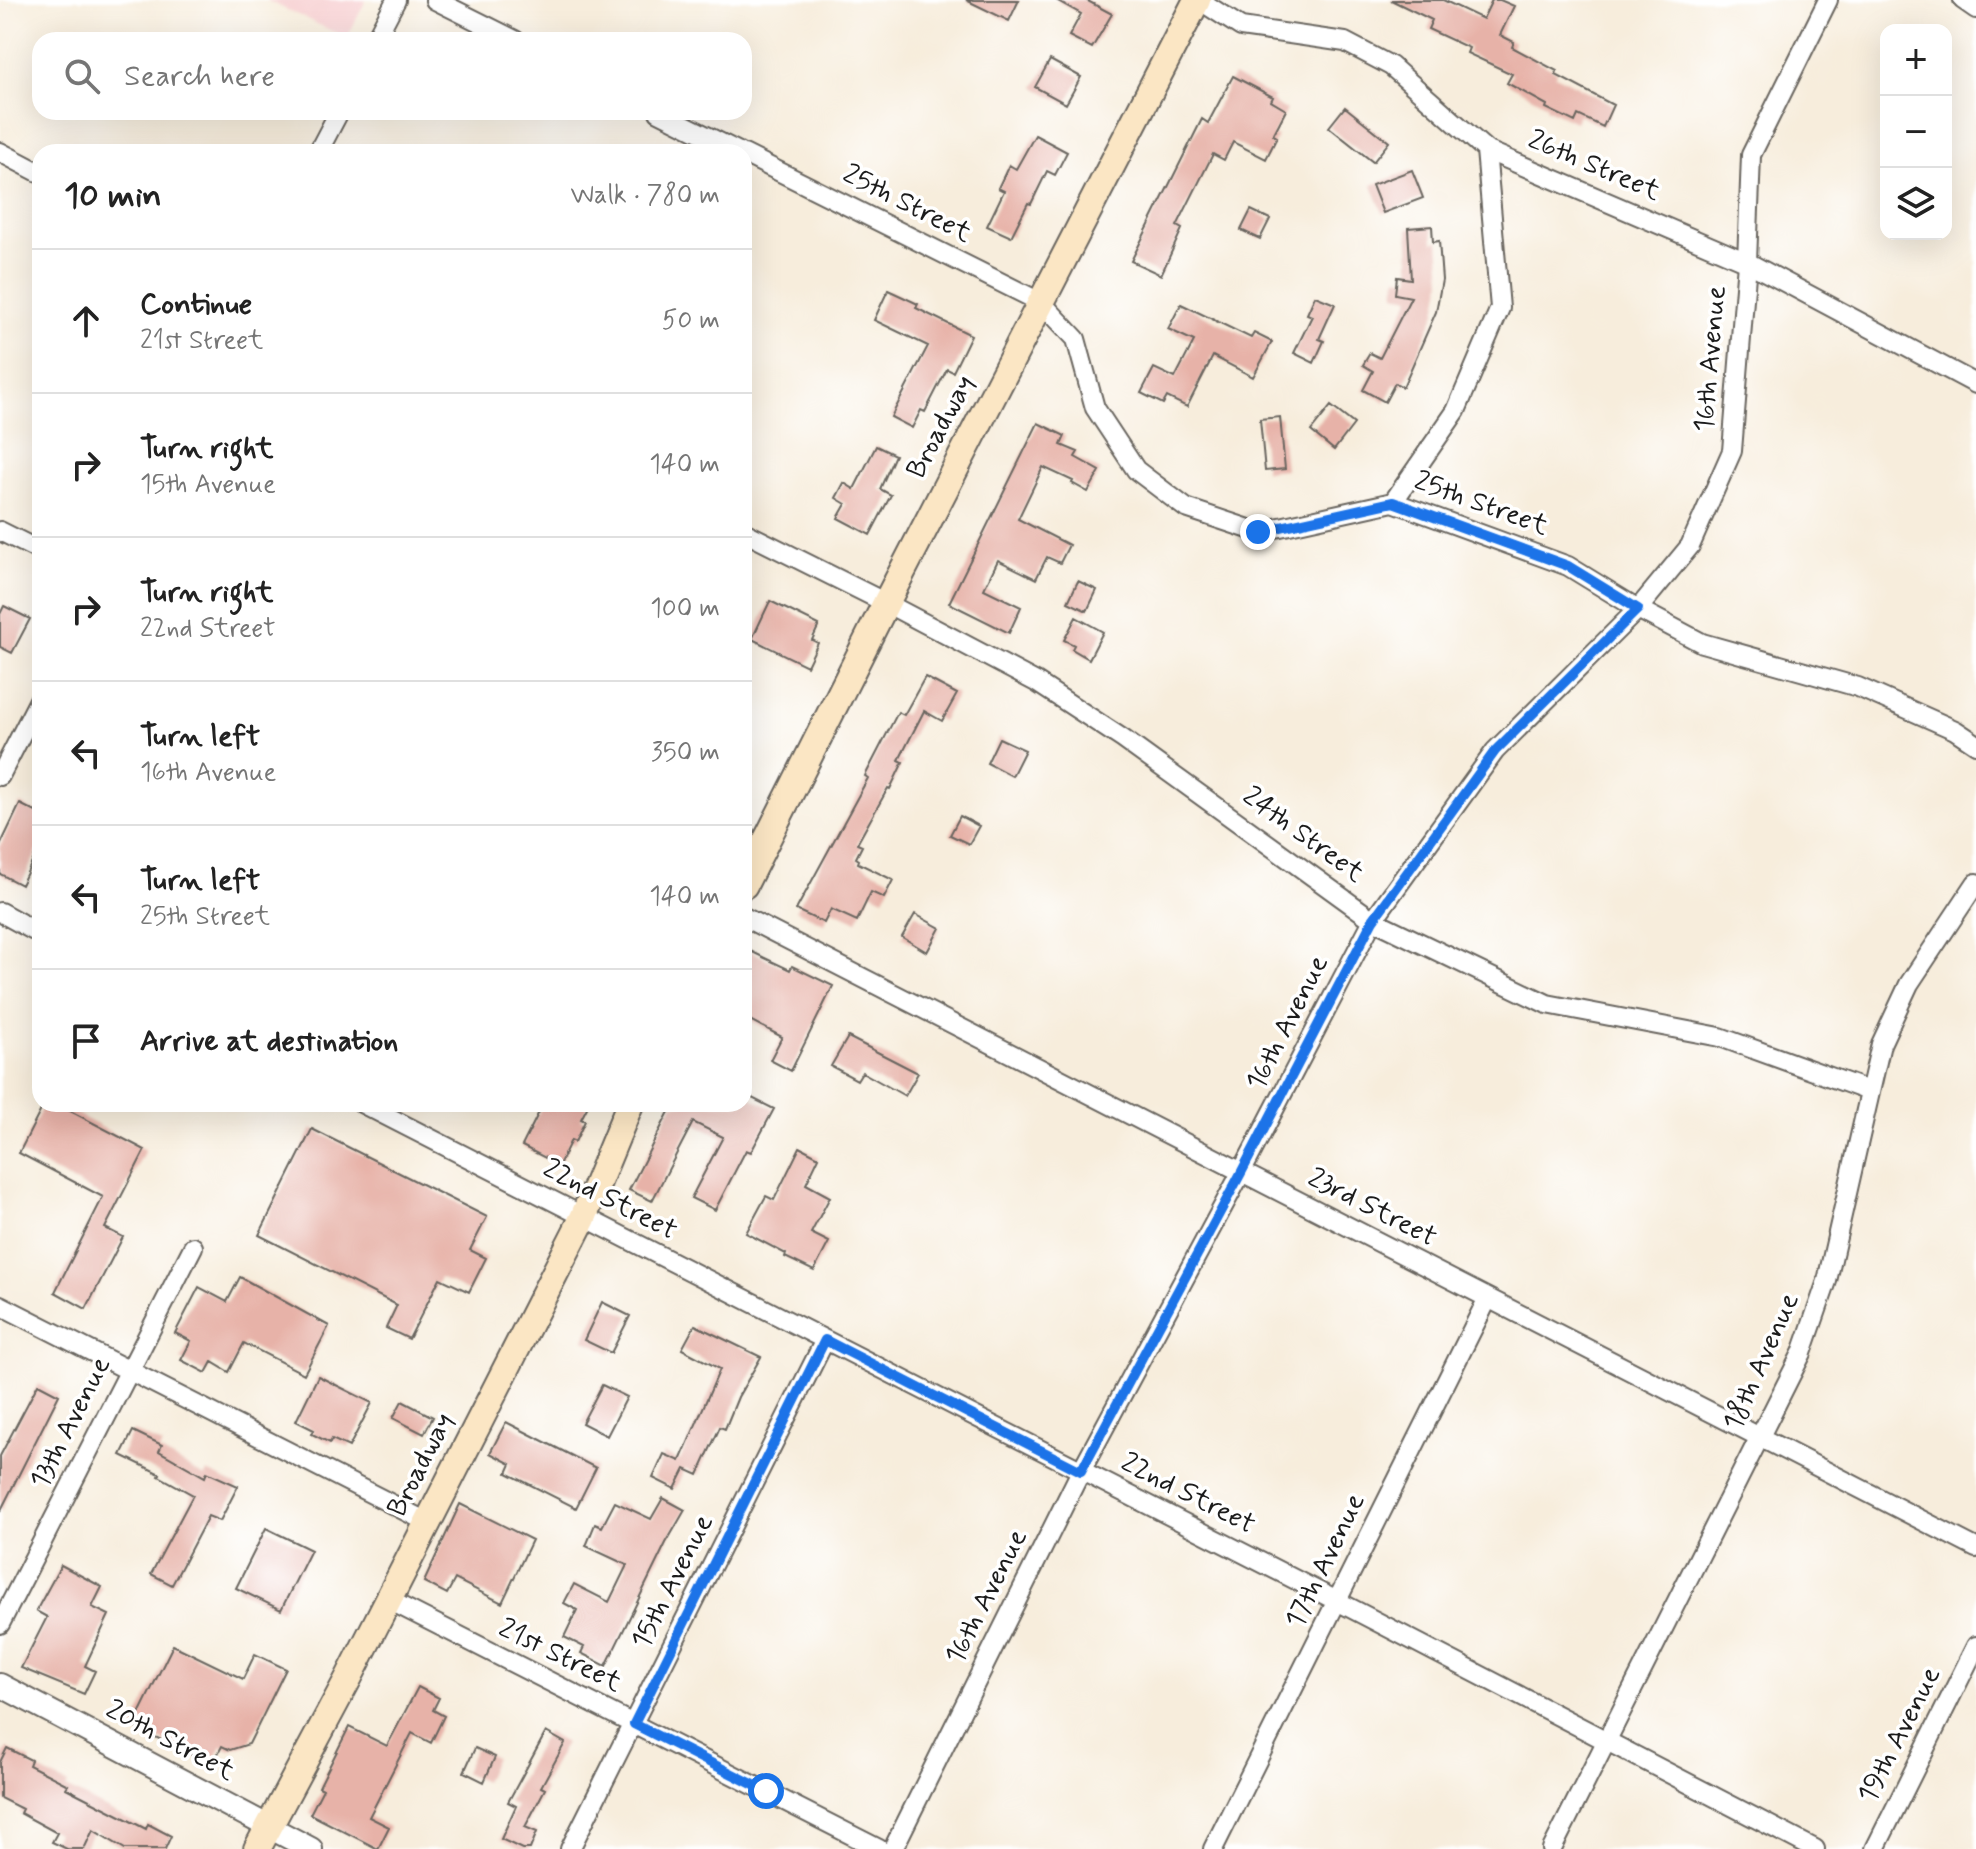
<!DOCTYPE html>
<html lang="en">
<head>
<meta charset="utf-8">
<style>
	body { margin:0; font-family:Mynerve,sans-serif; background:#f2f2f2; color:#222 }
	.controls { position:absolute; right:24px; top:24px; display:grid; overflow:hidden; border-radius:16px; box-shadow:0 8px 32px #0002 }
	.controls button { width:72px; height:72px; display:grid; place-items:center; padding:0; border:0; border-bottom:2px solid #e0e0e0; background:#fff; color:#222; font:40px sans-serif }
	.stop { position:absolute; width:24px; height:24px; margin:-18px; border:6px solid #1a73e8; border-radius:50%; background:#fff }
	.stop.end { background:#1a73e8; border-color:#fff; box-shadow:0 2px 8px #0008 }
	.list { margin:0; padding:0; list-style:none }
	h2 { display:flex; justify-content:space-between; align-items:center; height:104px; margin:0; padding:0 32px; font-size:34px }
	h2 small { font-size:26px; font-weight:400; color:#767676 }
	.list li { display:grid; grid-template-columns:52px 1fr auto; gap:24px; align-items:center; box-sizing:border-box; height:144px; padding:0 32px; border-top:2px solid #e0e0e0 }
	.list b { display:block; font-size:30px; white-space:nowrap }
	.list p { margin:0; font-size:26px; white-space:nowrap; color:#767676 }
	.list em { font-size:26px; font-style:normal; color:#767676 }
	.icon { flex:none; width:44px; height:44px; fill:none; stroke:currentColor; stroke-width:2; stroke-linecap:round; stroke-linejoin:round }
	.map { position:relative; flex:none; width:1976px; height:1849px; overflow:hidden }
	.search { position:absolute; background:#fff; box-shadow:0 8px 32px #0002; left:32px; top:32px; width:720px; height:88px; display:flex; align-items:center; gap:20px; box-sizing:border-box; padding:0 28px; border-radius:24px; color:#767676; font-size:30px }
	.panel { position:absolute; background:#fff; box-shadow:0 8px 32px #0002; left:32px; top:144px; width:720px; height:968px; border-radius:24px }
	.map>svg:first-child { display:block }
	.built { fill:#f7cfd0 }
	.building { fill:#e7b2a8 }
	.lines { fill:none; stroke-linecap:round; stroke-linejoin:round }
	.minor-casing { stroke:#69655f; stroke-width:22 }
	.tertiary-casing { stroke:#69655f; stroke-width:26 }
	.secondary-casing { stroke:#69655f; stroke-width:30 }
	.minor { stroke:#fff; stroke-width:18 }
	.tertiary { stroke:#fff; stroke-width:22 }
	.secondary { stroke:#fbe6c4; stroke-width:26 }
	.route { stroke:#1a73e8; stroke-width:10 }
	.labels { text-anchor:middle; dominant-baseline:central; stroke-width:7; stroke-linejoin:round; paint-order:stroke }
	.street-label { font-size:28px; fill:#1c1c1c; stroke:#fff }
</style>
</head>
<body>
<div class="map">
<svg width="1976" height="1849" viewBox="0 0 1976 1849">
	<rect width="100%" height="100%" fill="#fff"/>
	<filter id="ink" filterUnits="userSpaceOnUse"><feTurbulence type="fractalNoise" baseFrequency=".0125" numOctaves="2"/><feDisplacementMap in="SourceGraphic" scale="16" xChannelSelector="R" yChannelSelector="G"/><feConvolveMatrix kernelMatrix="1 2 1 2 8 2 1 2 1" color-interpolation-filters="sRGB"/></filter>
	<filter id="wash" filterUnits="userSpaceOnUse"><feTurbulence type="fractalNoise" baseFrequency=".006" numOctaves="4" result="noise"/><feDisplacementMap in="SourceGraphic" scale="32" xChannelSelector="R" yChannelSelector="G"/><feGaussianBlur stdDeviation="1.8" result="paint"/><feColorMatrix in="noise" values="0 0 0 0 0 0 0 0 0 0 0 0 0 0 0 0 0 1.4 0 .05"/><feComposite in="paint" operator="in"/></filter>
	<g filter="url(#wash)">
		<rect width="100%" height="100%" fill="#f7eddc"/>
		<path class="built" d="M266,0h100l-19,38z"/>
		<g id="blocks">
			<path class="building" d="M966,0h53l-10,21z
				M1056,0h30l26,14 -20,34 -23,-12 12,-22z
				M1391,0h52l40,19 9,-19h8l14,6 -14,29 14,7 -2,5 45,24 -1,4 57,30 -10,22 -25,-12 -3,7 -29,-14 1,-3 -40,-22 5,-9 -45,-21 2,-5 -41,-19 4,-9z
				M1050,60l31,17 -15,27 -31,-17z
				M1233,76l40,21 -2,4 15,9 -13,25 4,2 -11,22 -33,-17 -9,18 -11,-6 -36,72 5,3 -21,46 -30,-14 71,-142 6,4z
				M1345,107l44,35 -16,20 -44,-35z
				M1035,135l32,17 -12,23 -8,-4 -16,33 -3,-1 -17,34 -24,-11 17,-35 -6,-3 11,-23 7,4z
				M1412,170l11,28 -40,15 -11,-28z
				M1251,210l19,9 -10,20 -19,-9z
				M1432,226l1,16 6,-1 3,39 -6,32 -33,75 -8,-4 -10,19 -22,-12 10,-19 -10,-6 7,-12 10,5 31,-61 -16,-3 2,-17 14,2 -3,-51z
				M888,290l30,14 -2,4 55,27 -18,37 -6,-3 -22,43 -4,-2 -9,18 -21,-11 37,-71 -54,-26z
				M1315,296l20,8 -16,35 5,2 -10,22 -20,-10 18,-37 -5,-2z
				M1181,304l70,34 3,-5 18,9 -19,35 -40,-21 -26,51 -20,-10 -4,7 -22,-11 13,-25 21,10 19,-37 -26,-12z
				M1331,406l23,18 -20,26 -23,-19z
				M1280,417l5,52 -20,2 -5,-52z
				M1038,423l27,13 -4,9 17,7 -3,5 25,14 -12,21 -16,-9 1,-2 -30,-14 -25,52 51,26 -9,18 -13,-6 -11,22 -38,-19 -14,29 37,18 -12,26 -60,-30z
				M876,446l19,9 -15,34 11,6 -21,40 -32,-17 8,-14 -10,-6 8,-15 10,6z
				M1078,581l19,9 -10,21 -19,-9z
				M770,601l49,24 -7,15 6,3 -11,23 -55,-27z
				M4,606l26,13 -18,34 -12,-6v-33z
				M1076,617l27,15 -14,27 -17,-10 2,-4 -10,-5z
				M925,677l32,17 -15,27 -18,-10 -25,49 4,2 -13,27 -2,-1 -31,56 5,2 -6,12 3,2 -1,3 35,17 -9,18 -13,-6 -14,29 -26,-12 -7,14 -28,-13 72,-132 -3,-2 33,-64 6,3z
				M999,738l26,12 -13,26 -25,-13z
				M20,804l20,10v32l-19,39 -21,-11v-28z
				M960,816l19,10 -10,18 -19,-9z
				M915,914l25,14 -13,24 -25,-15z
				M744,948l46,22 2,-4 41,20 -42,85 -21,-11 12,-23 -38,-20z
				M848,1037l70,36 -13,23 -43,-24 -5,8 -26,-14z
				M744,1094l30,15 -23,43 -5,-2 -31,60 -24,-12 32,-61 -30,-15 -41,79 -23,-11 44,-86h71z
				M44,1104h13l88,46 -40,78 18,9 -37,72 -31,-17 48,-95 -84,-44z
				M543,1104h46l-8,15 4,2 -10,21 -4,-2 -12,25 -37,-19z
				M312,1129l175,88 -17,33 16,8 -17,34 -29,-14 -31,61 -23,-11 11,-23 -138,-70z
				M800,1147l19,10 -13,27 24,13 -19,36 18,9 -15,29 -29,-14 1,-3 -40,-21 20,-37 8,4z
				M240,1277l89,49 -25,48 -60,-31 -15,29 -17,-10 -6,11 -25,-13 10,-19 -16,-8 24,-46 28,15z
				M602,1302l28,14 -19,37 -27,-13z
				M695,1325l66,32 -23,40 -13,32 -5,-2 -22,48 -13,-6 -10,20 -22,-11 11,-24 16,7 40,-92 -38,-20z
				M318,1376l54,27 -23,44 -17,-8 -2,4 -18,-9 2,-4 -18,-9z
				M38,1384l21,11 -59,117v-56z
				M602,1385l25,12 -20,39 -25,-13z
				M402,1401l31,16 -9,17 -31,-16z
				M506,1422l90,46 -20,40 -69,-35 4,-9 -21,-11z
				M133,1431l29,14 -3,6 46,26 2,-5 31,14 -18,35 -12,-5 -36,69 -21,-11 42,-79 -34,-19 1,-2 -39,-19z
				M663,1498l22,12 -19,33 -60,123 -25,-13 3,-6 -20,-10 13,-27 -13,-7 10,-19 35,18 18,-37 -41,-19 9,-22 7,3 13,-25 36,17z
				M460,1504l72,36 -30,63 -47,-24 -8,15 -23,-12z
				M266,1528l45,22 -30,60 -45,-22z
				M61,1565l41,22 -10,20 17,8 -24,51 10,5 -11,23 -63,-26 26,-51 -11,-6z
				M173,1645l70,34 12,-25 31,15 -37,75 -19,6 -8,-4 -10,19 -79,-39z
				M418,1687l21,11 -6,12 11,6 -13,27 -19,-10 -43,84 20,10 -11,22 -68,-35 13,-25 -4,-2 30,-60 38,19z
				M546,1732l19,11 -24,44 4,2 -20,38 12,5 -7,17h-8l-21,-10 15,-33 -8,-4z
				M7,1748l24,12 -2,5 39,20 -2,3 80,41 2,-5 23,12 -6,13h-40l-32,-19 -9,19h-17l-15,-7 5,-9 -37,-20 2,-4 -22,-11v-36z
				M475,1748l20,9 -11,25 -20,-10z"/>
		</g>
	</g>
	<g filter="url(#ink)">
		<use href="#blocks" fill-opacity="0" stroke="#69655f" stroke-width="2"/>
		<g class="lines">
			<g class="minor-casing">
				<path id="minor" d="M435,0l80,40
					M1199,0l42,27 104,15 46,24 95,84 261,112 229,122
					M1963,0l13,9
					M375,40l21,-40
					M659,112l80,40
					M0,152l40,21
					M318,152l21,-40
					M744,154l298,149 34,36 19,69 41,62 50,38 72,24 135,-30 175,64 70,43 64,34 156,44 97,43 21,14
					M1393,502l63,-91 44,-103 -14,-158
					M0,531l40,20
					M744,532l142,71 150,79 87,57 250,181 174,84 173,33 149,54
					M0,776l40,-78
					M0,912l40,22
					M744,917l1232,631
					M363,1104l974,497 478,248
					M0,1305l427,217
					M387,1599l492,250
					M0,1624l193,-377
					M570,1849l255,-509
					M893,1849l188,-378 160,-298 132,-253 122,-169 143,-142 52,-63 42,-95 15,-189 4,-107 77,-155
					M1213,1849l275,-551
					M1552,1849l250,-496 25,-72 54,-237 28,-60 67,-101
					M1875,1849l101,-203"/>
			</g>
			<g class="tertiary-casing">
				<path id="tertiary" d="M0,1685l311,164"/>
			</g>
			<g class="secondary-casing">
				<path id="secondary" d="M744,885l142,-282 311,-603
					M257,1849l91,-170 235,-461 47,-114"/>
			</g>
			<use href="#minor" class="minor"/>
			<use href="#tertiary" class="tertiary"/>
			<use href="#secondary" class="secondary"/>
		</g>
	</g>
	<g class="lines" filter="url(#ink)">
		<path class="route" d="M766,1791l-132,-67 191,-384 256,131 160,-298 132,-253 122,-169 143,-142 -70,-43 -175,-64 -135,30"/>
	</g>
	<g class="labels">
		<g class="street-label">
			<text transform="translate(1594 166) rotate(23)">26th Street</text>
			<text transform="translate(907 204) rotate(27)">25th Street</text>
			<text transform="translate(1711 359) rotate(-85)">16th Avenue</text>
			<text transform="translate(941 427) rotate(-62)">Broadway</text>
			<text transform="translate(1481 504) rotate(20)">25th Street</text>
			<text transform="translate(1303 835) rotate(36)">24th Street</text>
			<text transform="translate(1288 1023) rotate(-63)">16th Avenue</text>
			<text transform="translate(610 1200) rotate(27)">22nd Street</text>
			<text transform="translate(1372 1208) rotate(27)">23rd Street</text>
			<text transform="translate(1762 1362) rotate(-66)">18th Avenue</text>
			<text transform="translate(71 1423) rotate(-63)">13th Avenue</text>
			<text transform="translate(421 1465) rotate(-63)">Broadway</text>
			<text transform="translate(1188 1494) rotate(27)">22nd Street</text>
			<text transform="translate(1326 1561) rotate(-64)">17th Avenue</text>
			<text transform="translate(673 1582) rotate(-63)">15th Avenue</text>
			<text transform="translate(987 1597) rotate(-63)">16th Avenue</text>
			<text transform="translate(560 1656) rotate(26)">21st Street</text>
			<text transform="translate(1900 1735) rotate(-63)">19th Avenue</text>
			<text transform="translate(170 1741) rotate(28)">20th Street</text>
		</g>
	</g>
</svg>
<div class="controls">
<button>+</button>
<button>−</button>
<button><svg class="icon" aria-label="layers" viewBox="0 0 24 24"><path d="M12 4l9 5-9 5-9-5zM3 14l9 5 9-5"/></svg></button>
</div>
<div class="stop" style="left:766px;top:1791px"></div>
<div class="stop end" style="left:1258px;top:532px"></div>
<div class="search"><svg class="icon" aria-label="search" viewBox="0 0 24 24"><circle cx="10" cy="10" r="6"/><path d="M15 15l6 6"/></svg>Search here</div>
<section class="panel">
<h2>10 min<small>Walk · 780 m</small></h2>
<ul class="list">
<li><svg class="icon" aria-label="ahead" viewBox="0 0 24 24"><path d="M12 20V5M6 11l6-6 6 6"/></svg><div><b>Continue</b><p>21st Street</p></div><em>50 m</em></li>
<li><svg class="icon" aria-label="right" viewBox="0 0 24 24"><path d="M7 20v-9h11M14 6l5 5-5 5"/></svg><div><b>Turn right</b><p>15th Avenue</p></div><em>140 m</em></li>
<li><svg class="icon" aria-label="right" viewBox="0 0 24 24"><path d="M7 20v-9h11M14 6l5 5-5 5"/></svg><div><b>Turn right</b><p>22nd Street</p></div><em>100 m</em></li>
<li><svg class="icon" aria-label="left" viewBox="0 0 24 24"><path d="M17 20v-9H6M10 6l-5 5 5 5"/></svg><div><b>Turn left</b><p>16th Avenue</p></div><em>350 m</em></li>
<li><svg class="icon" aria-label="left" viewBox="0 0 24 24"><path d="M17 20v-9H6M10 6l-5 5 5 5"/></svg><div><b>Turn left</b><p>25th Street</p></div><em>140 m</em></li>
<li><svg class="icon" aria-label="arrive" viewBox="0 0 24 24"><path d="M6 21V4h12l-3 4 3 4H6"/></svg><div><b>Arrive at destination</b></div></li>
</ul>
</section>
</div>
</body>
</html>
